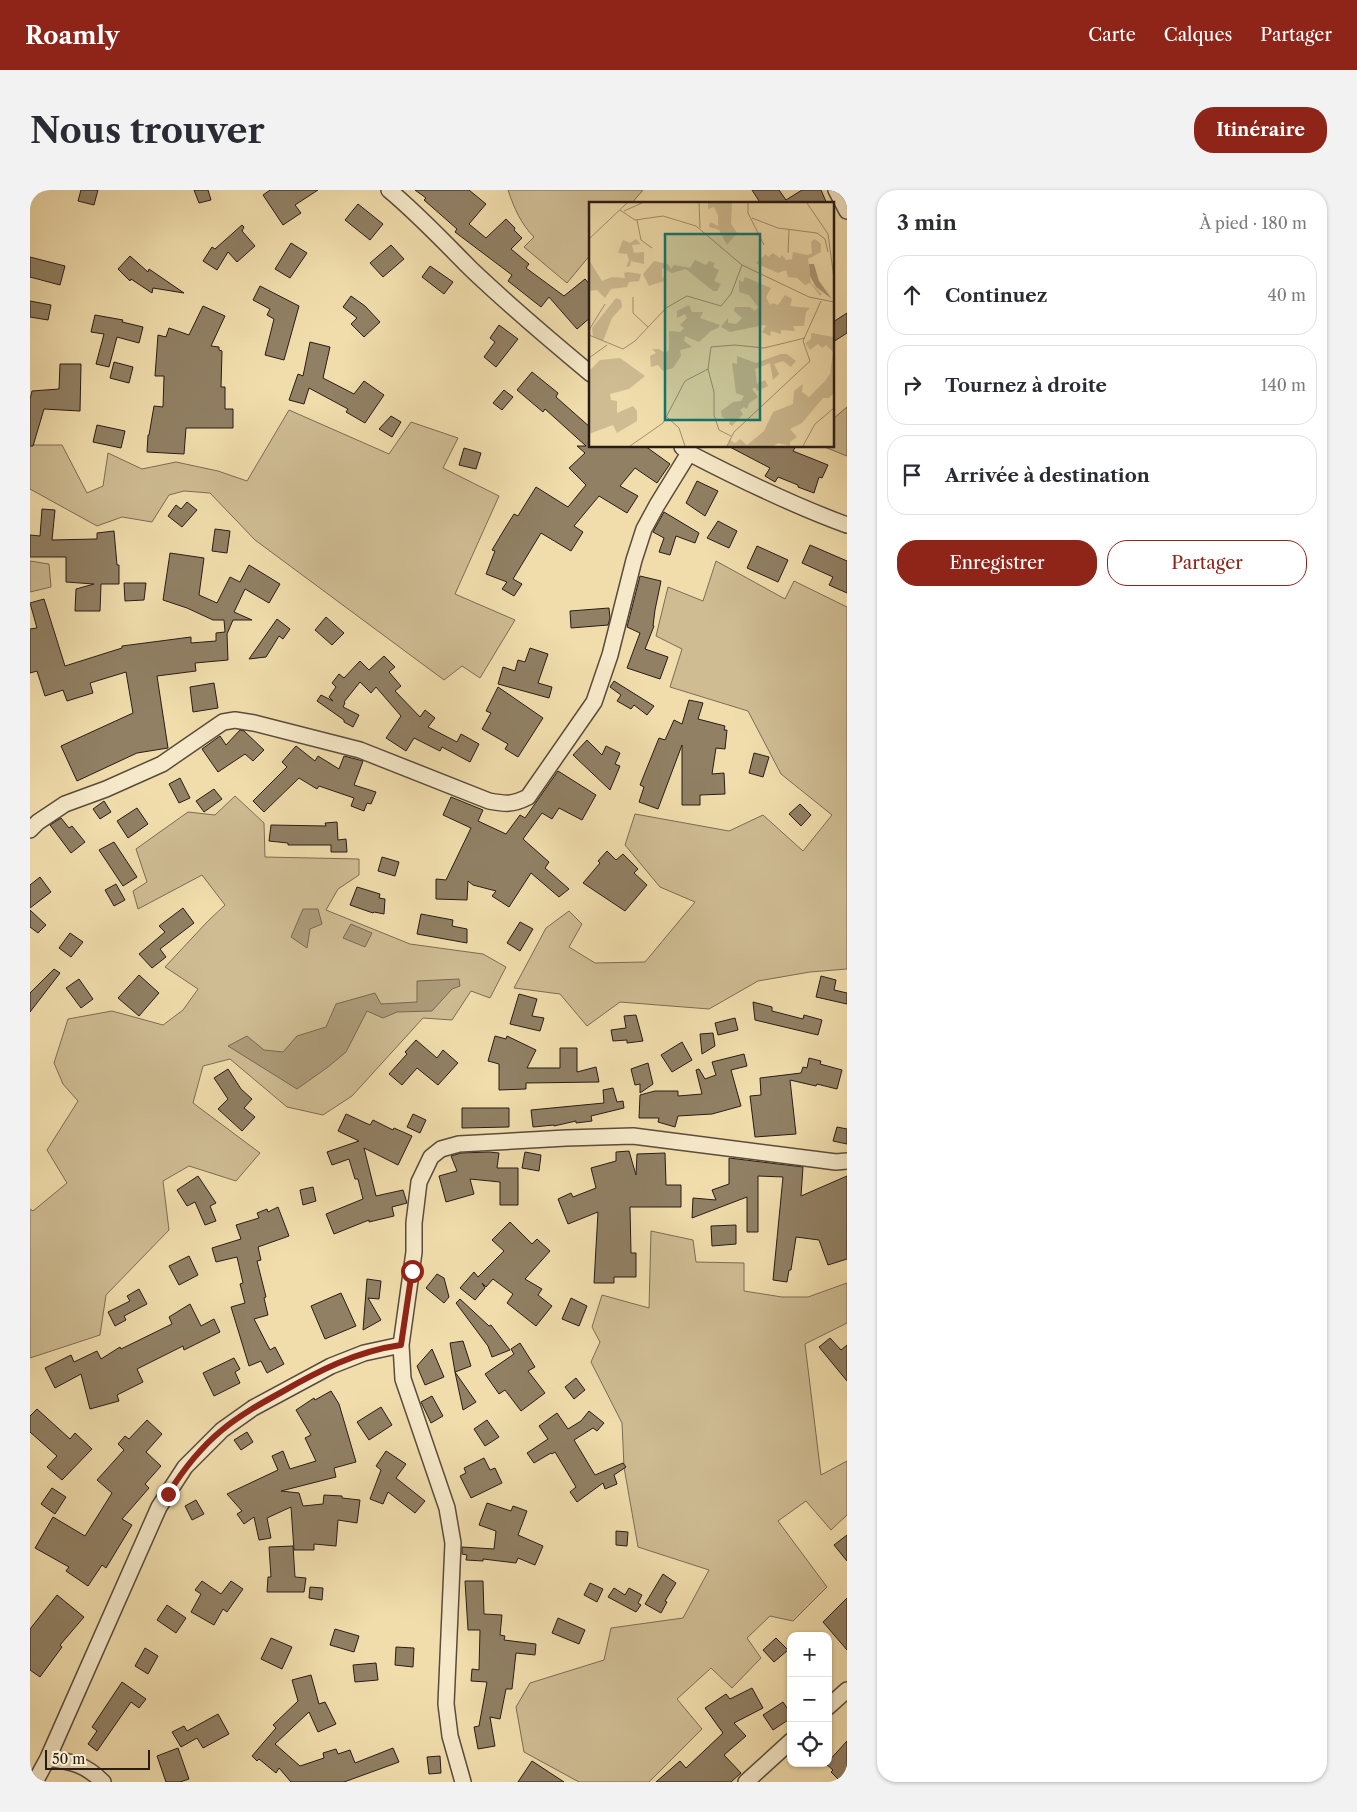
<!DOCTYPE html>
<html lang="fr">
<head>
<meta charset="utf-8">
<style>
	body { margin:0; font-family:"Libre Caslon Text",serif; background:#f2f2f3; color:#2b2b33 }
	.controls { position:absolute; right:15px; bottom:15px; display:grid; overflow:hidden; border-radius:10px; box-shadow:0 1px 4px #0004 }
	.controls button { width:45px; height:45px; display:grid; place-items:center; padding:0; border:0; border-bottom:1px solid #e1e1e2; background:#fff; color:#2b2b33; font:25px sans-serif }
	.scale { position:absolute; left:15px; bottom:12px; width:105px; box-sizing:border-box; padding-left:5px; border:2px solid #281c17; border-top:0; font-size:14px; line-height:18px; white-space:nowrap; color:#281c17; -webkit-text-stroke:4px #f6e9c9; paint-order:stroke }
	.stop { position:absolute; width:15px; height:15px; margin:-11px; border:4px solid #8f2418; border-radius:50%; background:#fff }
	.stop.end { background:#8f2418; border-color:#fff; box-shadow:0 1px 5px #0008 }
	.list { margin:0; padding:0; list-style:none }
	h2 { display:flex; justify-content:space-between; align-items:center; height:65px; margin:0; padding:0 20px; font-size:21px }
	h2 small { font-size:16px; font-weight:400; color:#7c7c81 }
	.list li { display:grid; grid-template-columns:32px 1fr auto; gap:15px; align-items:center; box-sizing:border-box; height:80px; margin:0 10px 10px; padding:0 10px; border:1px solid #e1e1e2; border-radius:20px }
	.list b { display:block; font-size:19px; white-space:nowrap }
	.list em { font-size:16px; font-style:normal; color:#7c7c81 }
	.actions { display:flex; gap:10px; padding:15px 20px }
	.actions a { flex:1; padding:11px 0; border:1px solid #8f2418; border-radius:20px; text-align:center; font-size:18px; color:#8f2418 }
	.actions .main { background:#8f2418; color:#fff }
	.icon { flex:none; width:28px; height:28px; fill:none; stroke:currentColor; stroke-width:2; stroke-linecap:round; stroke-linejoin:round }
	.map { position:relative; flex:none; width:817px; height:1592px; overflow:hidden; border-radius:20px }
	header { display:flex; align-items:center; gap:30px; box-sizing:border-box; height:70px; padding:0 25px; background:#8f2418; color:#fff }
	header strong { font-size:24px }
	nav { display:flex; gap:28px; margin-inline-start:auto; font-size:18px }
	.intro { display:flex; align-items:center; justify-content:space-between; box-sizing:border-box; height:120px; padding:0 30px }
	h1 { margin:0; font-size:35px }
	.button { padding:12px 22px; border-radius:20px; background:#8f2418; color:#fff; font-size:18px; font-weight:700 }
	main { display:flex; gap:30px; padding:0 30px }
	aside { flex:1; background:#fff; border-radius:20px; box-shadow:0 1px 4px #0004 }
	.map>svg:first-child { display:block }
	.green { fill:#cfbc93; stroke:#7c6c55 }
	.water { fill:#ad9b79; stroke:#786852 }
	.building { fill:#918064; stroke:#281c17 }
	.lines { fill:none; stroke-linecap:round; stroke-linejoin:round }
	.minor-casing { stroke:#5a4c3c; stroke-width:18 }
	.minor { stroke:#f6e9c9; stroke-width:15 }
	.route { stroke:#8f2418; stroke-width:6 }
	.inset-road { fill:none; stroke:#a19070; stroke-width:1 }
	.view { fill:#0f766e; fill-opacity:0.15; stroke:#0f766e; stroke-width:2.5 }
	.inset-edge { fill:none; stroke:#281c17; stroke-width:2.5 }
</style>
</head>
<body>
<header>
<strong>Roamly</strong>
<nav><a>Carte</a><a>Calques</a><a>Partager</a></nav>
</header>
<div class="intro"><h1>Nous trouver</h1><a class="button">Itinéraire</a></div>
<main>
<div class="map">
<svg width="817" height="1592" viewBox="0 0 817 1592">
	<rect width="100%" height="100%" fill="#f1ddac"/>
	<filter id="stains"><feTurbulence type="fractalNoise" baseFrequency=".004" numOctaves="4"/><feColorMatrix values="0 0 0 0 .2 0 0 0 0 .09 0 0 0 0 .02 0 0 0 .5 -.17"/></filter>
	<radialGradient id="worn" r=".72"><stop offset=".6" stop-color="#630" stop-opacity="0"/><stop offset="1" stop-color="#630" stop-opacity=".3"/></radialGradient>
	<path class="green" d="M478,0h135l-12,14h-40v50l-24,29 -43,-36 10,-10c-13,-13 -20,-29 -26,-47z
		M817,217v49l-25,-10h11v-27z
		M259,220l100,44 22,-32 47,16 -15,30 56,28 -44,98 60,26 -35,58 -18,-12 -18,14 -189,-140 -45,-47 -26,-2 -15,4 -17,27 -30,-5 -25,9 -67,-37v-44h32l25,48 16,-7 5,-33 34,16 34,-7 42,9 29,10z
		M0,371l19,3 2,23 -21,5z
		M686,371l69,38 9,-18 53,26v362l-37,3 -52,9 -49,28 -89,-7 -33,24 -27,-32 -46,-6 32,-60 23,-17 13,13 -13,23 26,16 50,-1 50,-60 -35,-15 -35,-42 10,-31 94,17 34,-16 40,36 29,-36 -51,-41 -33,-63 -78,-24 12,-38 -26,-13 12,-49 35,14z
		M205,606l29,27 1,34 94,2v16l-21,14 -12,21 84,34 73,10 23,13 -16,31 -19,-7 -19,29 -29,-2 -71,78 -29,19 -36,-8 -57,-48 -27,7 -10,37 67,50 -24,28 -47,-15 -26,15 6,49 -63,65 -6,40 -70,23v-149l3,2 34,-28 -20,-33 31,-49 -15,-17 -9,-21 14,-44 44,-8 51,14 20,-15 15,-21 -33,-22 42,-45 18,-17 -23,-30 -64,34 -5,-18 14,-9 -11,-33 52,-37 27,3z
		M621,1041l42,9 3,22 48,1v28l38,6h26l39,-14v40l-42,21 16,131 26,-14v54l-16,15 -25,-29 -28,20 49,66 -34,34 -23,-5 -23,22 14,20 -29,30 -21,-20 -34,31 25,30 -53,53h-70l-55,-30 -8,-45 14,-24 74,-23 7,-32 72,-10 26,-48 -71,-23 -14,-80 -2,-44 -31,-61 9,-20 -8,-15 10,-32 47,13z"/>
	<path class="water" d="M273,719h15l4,15 -12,5 -3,19 -16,-11z
		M321,734l21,9 -7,14 -22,-9z
		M429,789l1,7 -8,3 -20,22 -35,1 -14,6 -16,-7 -21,41 -18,15 -31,22 -69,-43 19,-10 17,14 19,2 14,-16 29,-9 10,-23 39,-11 6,11 36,-2v-21z"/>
	<path class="building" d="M51,0h17l-4,15 -16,-4z
		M164,0h14l3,10 -12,3z
		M240,0h48l-23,15 6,8 -18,12 -20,-30z
		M385,0h54l17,14 -17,20 17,14 20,-19 9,9 -1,2 8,8 -11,11 18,15 -3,4 38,28 21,-17 6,7v31l-14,12 -28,-32 -8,10 -33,-26 4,-6 -57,-43 2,-3 -33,-29 2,-2z
		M722,0h27l7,10 16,-10h19l6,14h-66z
		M328,14l25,20 -13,16 -25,-20z
		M212,35l2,2 -2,4 13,15 -18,16 -9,-10 -11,18 -14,-9 9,-14 3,2z
		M261,53l16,10 -17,25 -15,-9z
		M361,55l13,14 -21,18 -13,-14z
		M100,66l18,16 1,-3 35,24 -31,-5 -1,5 -21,-14 -1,2 -12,-12z
		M0,67l35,9 -5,19 -30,-8z
		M400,76l23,16 -9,12 -22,-17z
		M230,96l39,20 -15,54 -19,-5 9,-36 -7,-4 3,-6 -17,-9z
		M321,106l14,10 15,16 -16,15 -13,-13 6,-6 -14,-11z
		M0,111l21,4 -3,15 -18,-3z
		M173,116l22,10 -14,30 8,1v3l3,1 -1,36h4v22h8v19h-47l-2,26 -37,-2 1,-17h1l5,-29 9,1 1,-31h-9l3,-41 8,2 3,-9 20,7z
		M817,123v20l-14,9v-20z
		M65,125l28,5 -1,2 21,5 -4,16 -22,-6 -8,30 -13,-3 8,-30 -13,-2z
		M469,135l19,14 -22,28 -12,-10 11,-15 -5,-4z
		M280,152l20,5 -7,31 31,16 10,-13 20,14 -19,28 -19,-11 2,-3 -39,-21 -5,16 -15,-4 9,-26 5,2z
		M84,172l19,5 -4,16 -19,-5z
		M30,174h21l-1,47 -36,-2 -11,37h-3v-47l2,-8 27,-2z
		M502,182l26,21 -2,4 35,31v18h54l25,18 -13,19 -22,-15 -15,18 18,10 -11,17 -28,-17 -25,30 9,6 -12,19 -30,-18 -28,46 9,5 -8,12 -12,-7 5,-7 -21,-8 9,-23 -3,-1 12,-20 10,-16 4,2 18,-29 32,20 18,-22 -17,-17 16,-15 -8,-7h9l-41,-37 -2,3 -26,-22z
		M474,200l9,7 -11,13 -9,-7z
		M361,226l10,6 -9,15 -13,-8z
		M67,235l28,6 -4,17 -28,-6z
		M698,256h68l-3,5 35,14 -6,13 -3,-1 -5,16 -16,-6v-2l-20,-8 -3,5 -10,-6 5,-8z
		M434,258l17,5 -5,16 -17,-4z
		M667,291l21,10 -13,25 -19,-13z
		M157,312l10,8 -15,17 -14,-11 8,-11 5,4z
		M12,319l13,1 -3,30 45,-1v-6l17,-2 3,34h2v19h-18l-1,27h-25l1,-22 18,-5 -28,-2v-25h-36v-22l10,1z
		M634,322l35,21 -4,10 -19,-7 -6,19 -11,-3 5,-14 -11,-6z
		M688,331l19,10 -8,17 -22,-10z
		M185,339l15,2 -3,22 -15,-2z
		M780,355l37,16v32l-18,-8 4,-8 -31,-14z
		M727,356l31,14 -10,22 -31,-14z
		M140,363l34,5 -5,37 18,8 13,-26 10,5 9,-17 31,19 -11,19 -24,-14 -11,23 18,8h-19l-6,14 1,26 -33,3 1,8 -39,5 11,72 -31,5 -60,28 -16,-35 72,-33 -7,-41 -36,11 3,10 -26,8 -4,-11 -18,6 -8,-25 -7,2v-44l7,-1 -7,-25 14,-4 21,67 57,-18v-2l69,-9v6l25,-2v-8l9,-1 -1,-12h-11l-26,-12 -24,-8z
		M610,386l21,5 -6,29 -2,16h1l-9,23 23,8 -8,22 -33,-11 13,-35 -13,-6z
		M94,393h22l-2,17 -19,1z
		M579,418l1,10 -2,7 -37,3 -1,-17z
		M296,427l18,16 -12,12 -17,-15z
		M247,429l13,10 -7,10 -4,-3 -13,21 -17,2z
		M500,458l18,6 -10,29 14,4 -3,11 -51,-14 5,-17 12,4 3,-11 7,2z
		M354,466l11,11 -6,5 12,14 -6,5 25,26 5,-7 10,8 -7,9 29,15 4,-8 18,10 -9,18 -28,-15 -2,4 -26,-13 -8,13 -20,-13 15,-22 -25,-29 -5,6 -11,-11 -16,20 1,1 -2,4 16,8 -6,12 -9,-5v-2l-27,-19 4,-6 12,6 -4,-4 7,-10 -4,-4 7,-9 5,4 16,-17 9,9z
		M584,491l40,25 -7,9 -13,-10 -3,4 -14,-8 4,-6 -11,-8z
		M184,493l4,25 -25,4 -3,-25z
		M468,497l45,31 -25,39 -13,-8 3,-5 -26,-15 9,-16 -5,-2z
		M659,510l14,3 -5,16 27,7 -1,4h3l-2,19 -9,-1 -4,26 12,-1 1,21 -25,1v10h-18v-60l-24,64 -19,-7 5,-15 -4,-2 19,-47 6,2 9,-20 8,4z
		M210,540l4,1 20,19 -11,11 -8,-7 -27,18 -16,-23 18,-13 6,9z
		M557,550l15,15 4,-9 14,7 -5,11 5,2 -10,24 -37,-35z
		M266,556l19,15 3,-5 21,13 5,-13 19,5 -9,24 22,7 -5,12 -4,-1 -3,8 -13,-5 3,-8 -35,-12 -2,3 -18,-11 -35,34 -11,-11 34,-34 -5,-5z
		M724,563l15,4 -6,20 -14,-4z
		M528,581l38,24 -14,25 -23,-12 -7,11 -10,-6 -19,26 26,23 -4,6 24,21 -10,8 -28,-24 -22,34 -17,-11 4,-5 -23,-6 -5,-4 -1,19 -31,-1v-20l10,1 25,-52 -28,-13 8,-18 32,13 -5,11 28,13 14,-19 5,3z
		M150,588l10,20 -11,5 -10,-19z
		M184,599l8,10 -18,13 -8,-11z
		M74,611l7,11 -11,7 -7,-10z
		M770,614l11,11 -10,11 -12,-12z
		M107,618l11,16 -20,14 -11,-17z
		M31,628l8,10 3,-2 13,16 -14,11 -21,-28z
		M307,632l1,18 8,-1 1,13h-16v-7h-43v-2l-19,-2 2,-16 55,1 -1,-3z
		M84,652l23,35 -14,9 -24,-36z
		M577,661l9,9 7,-6 15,15 -4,4 13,12 -22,26 -42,-28 17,-20 -2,-2z
		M352,667l17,5 -4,14 -17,-5z
		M10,687l11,15 -21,16v-23z
		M86,694l9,16 -11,6 -9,-16z
		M327,697l23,7 -1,4 6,1 -1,15 -10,-2 -1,1 -23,-8z
		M153,718l11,15 -34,26 6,8 -14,11 -13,-14 26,-22 -6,-6z
		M0,720l16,15 -8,8 -8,-6z
		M391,724l32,6 -1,6 15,3v14l-50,-9z
		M490,732l13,7 -13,22 -13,-8z
		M40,743l13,9 -12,15 -12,-9z
		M24,779l6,4 -30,39v-19z
		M109,785l20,18 -20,23 -21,-18z
		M791,786l15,4 -2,10 13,3v11l-31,-7z
		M49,789l14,20 -12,9 -15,-20z
		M489,804l18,5 -5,17 12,2 -4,13 -30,-7z
		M723,812l19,5v4l31,8 1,-4 18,5 -4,15 -63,-15z
		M606,825l7,26 -16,2v-3l-14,1 -2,-11 15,-2 -2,-12z
		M705,828l3,12 -20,5 -3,-12z
		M683,843l2,13 -13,8 -2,-20z
		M465,846l11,3 1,-3 29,14 -9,18h33v-20h17v24l19,-5 3,15 -73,1v6l-27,1v-26l-11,-3z
		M386,850l21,18 6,-8 15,13 -20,22 -21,-17 -15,17 -13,-11 18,-20 -2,-2z
		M652,852l10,18 -20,12 -11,-17z
		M714,864l3,12 -16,4 10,36 -29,8 -34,2 -3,11 -17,-5 1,-4h-20l1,-23 15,-4h23v5l24,-2 -6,-24 3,-1 6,10 11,-4 -4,-13z
		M779,868l12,3 -1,3 22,6 -5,19 -20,-5 -1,2 -26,-6 6,54 -41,3 -5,-41 11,-1 -1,-17 41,-5 2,-6 4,1z
		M618,873l5,21 -13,9v-9l-5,1 -4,-16z
		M198,879l13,20 11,10 -8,9 11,9 -13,14 -24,-22 10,-10 -14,-21z
		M583,898l4,14 6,-1 1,7 -33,8 1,5 -16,2v-2l-22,5v-1l-21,2 -2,-17 73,-7 -1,-13z
		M432,918h47v19l-47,1z
		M316,924l24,11 3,-5 20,10 1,-2 18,8 -14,29 -34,-17 12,48 27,-6 4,13 -15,4 2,9 -25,6v-2l-35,14 -8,-20 37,-15 -5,-20h-3l-6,-20 -17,6 -5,-13 32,-11 -21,-10z
		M383,924l13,6 -6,13 -13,-6z
		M807,937l10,2v15l-14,-3z
		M599,961l7,24 1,-21 28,-1 1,32h15v22h-51l1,46h5v24h-22v6h-20l4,-71 -30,12 -10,-25 13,-6 2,4 23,-9 -5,-20 25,-7v-9z
		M459,962l10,1 -2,15h21v37h-18v-23l-30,-3 4,15 -28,8 -7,-26 18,-5 -6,-15 10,-3z
		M495,962l16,3 -2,16 -17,-3z
		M699,968l74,9 -2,29 46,-20v83l-19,6 -9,-25 -23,-3 -5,33h-2l-2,12 -14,-2 10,-103 -25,-1v56h-11v-35l-55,21 1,-20 23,2 -4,-10 17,-6z
		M168,986l18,27 -6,3 6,15 -11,4 -10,-23 -8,4 -10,-16z
		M283,997l3,14 -13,4 -3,-15z
		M248,1017l11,29 -31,11 3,13 -4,1 9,36 -2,1 4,17 -14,4 16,31 5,-3 9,17 -17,9 -6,-12 -12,5 -18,-59 14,-4 -5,-19 3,-1 -6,-26 -21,5 -4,-14 29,-9 -5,-14 23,-7 -2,-5 10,-4 1,3z
		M480,1032l22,22 5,-5 13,12 -25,28 17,10 -4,6 14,11 -16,20 -29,-23 6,-9 -20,-15 -7,8 -4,-4 3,5 -10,12 -15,-12 14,-16 4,5 26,-26 -12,-11z
		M706,1035v19l-24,2 -1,-20z
		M159,1066l9,19 -19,10 -10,-19z
		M407,1084l7,4 5,19 -5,6 -18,-15z
		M337,1089l14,2 -2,18 -11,-1 13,22 -18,10z
		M109,1099l8,15 -23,12 2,4 -11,6 -7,-14 22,-11 -3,-5z
		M311,1103l15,33 -31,13 -14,-33z
		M541,1108l16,8 -8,20 -17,-7z
		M430,1109l29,27 2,-1 19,25 -18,7 -4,-11 -32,-43z
		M160,1114l11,22 13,-7 6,13 -36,18 -1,-4 -46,23 6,13 -26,13 2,6 -29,8 -9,-35 -26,14 -10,-20 26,-13 3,7 23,-11 4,8 19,-12 1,2 51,-25 -3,-7z
		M800,1148l11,12 6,-5v36l-28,-34z
		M433,1151l8,25 -16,6 -5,-29z
		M490,1153l15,24 -7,4 17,22 -24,18 -16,-21 -6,4 -14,-20 29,-20 -3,-5z
		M402,1159l12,28 -19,8 -8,-19z
		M204,1168l6,11 -5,3 5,11 -26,13 -11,-23z
		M425,1182l21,30 -13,8z
		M546,1188l9,12 -11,9 -9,-12z
		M301,1201l8,13 17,58 -22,6 2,9 -55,14 18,2 4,13 20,-2 1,-9 18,1v2l18,2 -3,23 -19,-3 -2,26 -22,-2v6h-20l-3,-43 -24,11 4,20 -12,2 -5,-23 -10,7 -7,-10 5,-3 -15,-17 51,-24 -6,-14 11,-5 7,18 26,-8 -11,-23 6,-3 -15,-25 18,-12 1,2z
		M402,1206l11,20 -12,7 -10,-21z
		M351,1217l11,18 -23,15 -12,-18z
		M7,1219l33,30 5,-6 17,16 -30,31 -15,-13 10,-11 -27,-24v-16z
		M559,1221l15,12 -7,8 -4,-3 -19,12 21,35 28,-12 3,4 -12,8 3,9 -12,5 -2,-6 -26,19 -7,-10 6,-5 -21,-35 -3,2 -1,-1 -17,10 -7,-10 21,-14 -9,-13 18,-13 11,16 13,-8z
		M117,1230l15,14 -16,18 15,14 -16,18 4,4 -27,31 10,6 -26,43 -4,-3 -14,21 -22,-15 3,-4 -34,-19 18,-31 32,19 27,-43 -15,-13 27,-30 -6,-6 7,-8 4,3z
		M457,1230l12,17 -14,9 -11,-17z
		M217,1242l6,10 -12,8 -7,-10z
		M356,1261l20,13 -10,14 29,23 -10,12 -27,-21 -5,12 -13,-5 11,-29 -5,-4z
		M454,1268l6,12 5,-2 7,15 -31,15 -11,-22 6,-3 -2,-5z
		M22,1298l14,9 -11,17 -14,-10z
		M166,1310l8,14 -12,6 -7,-14z
		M457,1313l24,8 2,-5 14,5 -9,24 25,11 -8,19 -17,-7 -2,5 -33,-4v2l-17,-1 1,-5 -5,-1v-7l32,2 2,-18 -17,-6z
		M586,1341l12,1 -1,14 -11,-1z
		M817,1345v26l-13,-16z
		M263,1356l2,31 11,1 -2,14h-37l1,-15h3l-2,-30z
		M633,1384l13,9 -11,18 2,1 -6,11 -16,-9z
		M172,1391l19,13 10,-13 12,8 -16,23 -4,-3 -9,16 -23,-13 10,-18 -6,-4z
		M435,1391h18l1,33 18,1 -2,20 5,1 -1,4 32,4 -1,11 -19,-2 -4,36h-6l-6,30 -10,-2 5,29 -17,3 -4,-22 5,-1 8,-44 -16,-1 1,-12 7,1 1,-40h-12z
		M560,1393l13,6 -6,13 -13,-7z
		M280,1397l13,1 -1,12 -13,-2z
		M584,1398l11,7 4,-7 13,7 -4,8 3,2 -5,7 -28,-15z
		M27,1405l27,22 -24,28 2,2 -22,30 -10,-7v-41z
		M817,1408v52l-24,-28z
		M137,1415l19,13 -10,15 -19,-13z
		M528,1428l27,12 -6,14 -27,-11z
		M305,1439l24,7 -5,16 -24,-7z
		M241,1448l21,9 -10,22 -21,-10z
		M746,1448l12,12 -14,12 -11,-12z
		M366,1457l18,1 -1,19 -18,-2z
		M115,1458l13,8 -10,18 -13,-8z
		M346,1473l2,17 -23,2 -2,-17z
		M281,1485l8,29 6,-2 11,22 -18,8 -9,-20 -34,32 25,22 24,-8 -1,-5 13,-4 2,5 12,-4 5,13 38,-15 6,14 -55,20h-53l-12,-14 -3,5 -17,-14 -2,2 -5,-5 24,-28 -3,-3 25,-24 -6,-21z
		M92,1492l24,17 -7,9 -8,-6 -34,49 -9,-7 9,-13 -5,-4z
		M722,1498l11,20 -29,15 12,13 -22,19 17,18 -10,9h-75l24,-21 6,7 37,-35 -18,-25 21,-14 4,5z
		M753,1512l8,12v4l-18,12 -10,-15z
		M188,1524l11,20 -26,14 -6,-10 -16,9 -9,-15 12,-6 3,5z
		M817,1551v36l-6,5 -10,-10 2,-2 -7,-6z
		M148,1558l11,31 -9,3h-14l-9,-26z
		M410,1566l1,17 -12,1 -2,-17z
		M502,1571l32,21h-46z"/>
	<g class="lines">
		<g class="minor-casing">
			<path id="minor" d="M359,0c30,25 56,53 83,80 38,36 78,70 119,104
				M806,0l11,21
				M652,257l7,6c52,27 103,52 158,72
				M0,640l8,-8 27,-18 41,-15 56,-25 61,-42 12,-2 19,3 106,27 129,51c17,3 23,4 39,-4l66,-95 16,-47 24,-95 10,-31 13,-24 32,-52
				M798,1517l19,-17
				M18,1568c24,4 37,6 55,24
				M5,1592l13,-24 111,-251 26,-40 37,-37 31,-22 78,-42 33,-13 37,-8
				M433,1592l-13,-46 -4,-32 7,-161 -6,-35 -44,-129 -2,-34 13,-93v-29l5,-41 12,-25 10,-8 18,-5 107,-6 67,-2 203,26 11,-1
				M716,1592l45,-41"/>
		</g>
		<use href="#minor" class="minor"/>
	</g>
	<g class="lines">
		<path class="route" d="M138,1304c15,-24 32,-46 54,-64 18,-15 38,-26 58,-37 38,-22 77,-42 121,-48l11,-74"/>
	</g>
	<g transform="translate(559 12)">
		<rect width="245" height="245" fill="#f1ddac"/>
		<path d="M119,1h24l-1,21 6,9 -10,12 -8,-15 -10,-3 1,-5 8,4v-10l-4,-9 -6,2zM47,37l5,5 -9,1 2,8 10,-1v12l-13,-3 -1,5 -4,1 3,-7 -2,-6 -9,-1 1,-3 4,-10 7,3zM226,37l6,5v8l-13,7 3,24 11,11 -2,2 -10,-13 -5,2 -8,-7 -9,-1 -2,-7 -8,3 -22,-10 10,-9 2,3 5,-4 7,5 2,-3 4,5 6,-1 1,-7 15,3 4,-2 -1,-11zM0,58l13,21 10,-4 13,1 -1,-5 4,-1 13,2 -2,7 -10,1 -2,5 -16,2 -6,9 -8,-8 -8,1zM106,58l11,5 3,-4 6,2 -2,4 6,3 -5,11 7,3 -4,7h-4l-27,-22 -14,4 -10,-5v9l5,3 -18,6 -6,-12 11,-13 14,3 3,5 3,-4 16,3zM156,75l26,11 -5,9 4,8 3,-2 5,2 7,-10 7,4 -2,7 20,2 -4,4 -2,14h-11l2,5 -14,-1v4l-10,-3 -1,5 -8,-4 4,-6 -2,-1 -34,7 -9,-5 7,-9v5l8,1 6,-6 -8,-7 1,-4h15l5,4 3,-4 -9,-12 -10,-3v-12l4,2zM27,96l5,2 1,7 -10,11 -9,23 -10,-5 -1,-8zM100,103l3,7h11l-3,6 20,7 -2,3 -7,3 -12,11 -14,-6 -1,5 8,6 -12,3 1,6 -8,12 -10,3 -5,-6 -7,2 -1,-11 6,-3 -4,-4h7l6,4 4,-3v-19l11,1 4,-4 -4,-3 7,-7 -2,-4 -8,4v-7zM222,131l23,4 -1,57 -4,4h-6l-21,25 -12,6 7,8 -7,5v4l-12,-3 -4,3h-46l2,-6 5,3 5,-4 7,6 17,-14 9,-19 20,-8 1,-13 9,-7 -1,8 7,5 16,-16 5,-7 3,-22 -7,-7 -4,3 -4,-4 -8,6 -5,-7 6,-4zM192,152h6l9,7 -5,6 -8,-6 -9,3 5,10 -6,6 -3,-17 -15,6 2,15 8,-4 3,6 -10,5 -3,-4 -3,2 6,8 -9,6 -2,6 -3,-2 -4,3 3,4 -11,12 -3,-2 1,-3 -8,-4 -1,-6 12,-9 8,-1 3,-5 -8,-3 -4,-30 5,1v-8l19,7zM31,156l25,18 -16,13 -19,5 1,6 6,1v12l16,-7 4,5v10l-20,12 -4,-8 -24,9v-63l11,-11z" fill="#cfbc93"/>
		<path d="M220,62h5l5,17 13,18 -16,-12 -6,-11z" fill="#ad9b79"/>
		<path class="inset-road" d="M110,1l1,25M159,1v10l16,32M218,1l21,31 6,44M31,8l15,10 28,-4 33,10 46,39 67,32 25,5M35,9l18,-8M163,16l26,10 39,5 8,6 3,13M48,18l4,20 11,8M0,37l38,-36M199,51l1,-23M44,95v16l15,14M0,128l16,-26M0,133l34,14 12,-8 31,-33 21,-12 34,10 10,-12 11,-29M0,156l18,-13M78,215l12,11 6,18M142,234l-12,-6 -5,-15v-23l-6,-23 3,-22 24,-2 29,3 41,-10M41,244l33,-23 22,-42 23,-12M138,244l7,-14 76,-71 -7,-20 18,-40M214,244l12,-22 19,-16"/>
		<path class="view" d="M76,32h95v186h-95z"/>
		<rect width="245" height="245" class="inset-edge"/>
	</g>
	<rect width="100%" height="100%" filter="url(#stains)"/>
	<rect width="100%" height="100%" fill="url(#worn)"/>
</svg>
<div class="controls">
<button>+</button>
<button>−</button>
<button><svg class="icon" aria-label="locate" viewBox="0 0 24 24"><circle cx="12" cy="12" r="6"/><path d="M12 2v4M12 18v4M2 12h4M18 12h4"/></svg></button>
</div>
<div class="scale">50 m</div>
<div class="stop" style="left:382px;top:1081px"></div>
<div class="stop end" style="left:138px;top:1304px"></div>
</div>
<aside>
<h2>3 min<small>À pied · 180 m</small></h2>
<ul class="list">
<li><svg class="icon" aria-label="ahead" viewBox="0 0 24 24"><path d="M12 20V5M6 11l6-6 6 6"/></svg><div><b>Continuez</b></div><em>40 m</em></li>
<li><svg class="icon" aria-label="right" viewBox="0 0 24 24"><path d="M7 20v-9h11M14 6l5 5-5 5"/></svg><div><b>Tournez à droite</b></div><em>140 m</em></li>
<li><svg class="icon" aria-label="arrive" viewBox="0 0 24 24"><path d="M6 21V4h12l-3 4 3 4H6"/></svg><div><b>Arrivée à destination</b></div></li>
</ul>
<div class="actions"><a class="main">Enregistrer</a><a>Partager</a></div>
</aside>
</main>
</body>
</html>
